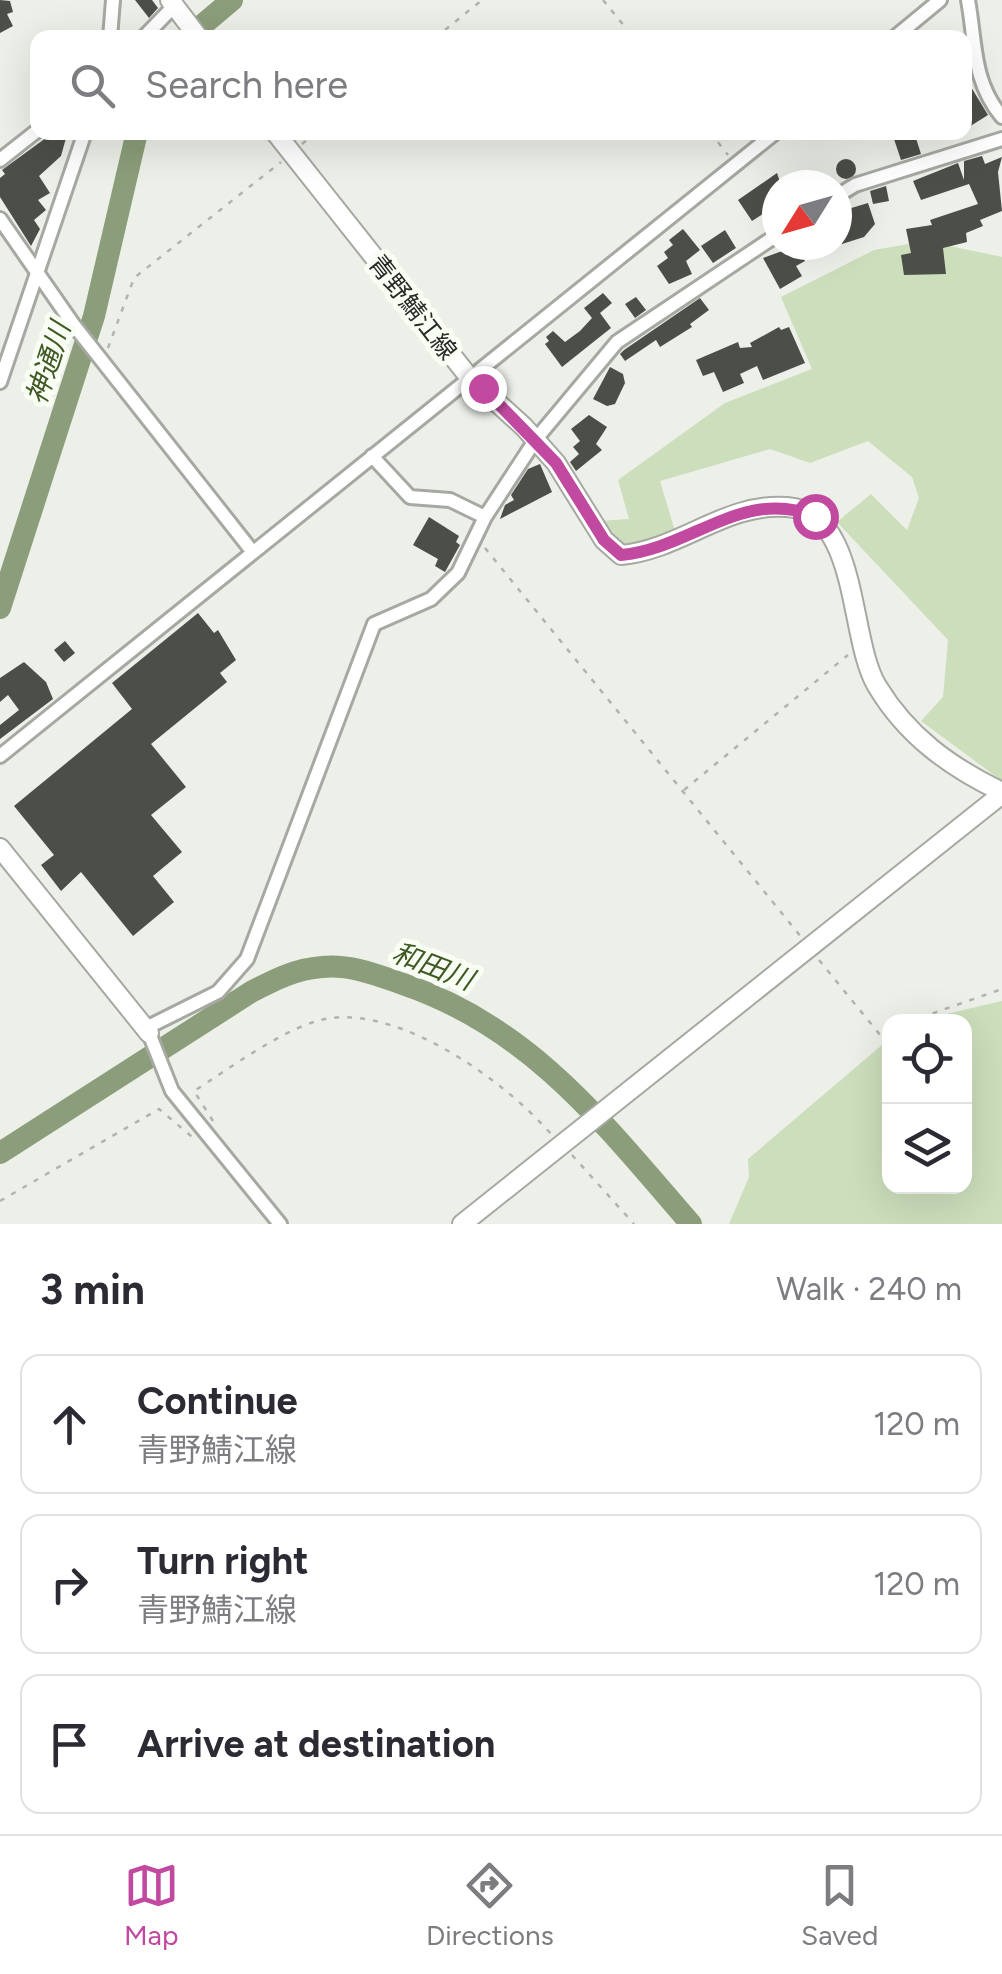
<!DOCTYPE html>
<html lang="en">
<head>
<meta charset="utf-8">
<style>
	body { margin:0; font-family:Figtree,"Noto Sans JP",sans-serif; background:#f7f7f7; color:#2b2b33 }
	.controls { position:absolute; right:30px; bottom:30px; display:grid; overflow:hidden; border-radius:20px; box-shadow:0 10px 40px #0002 }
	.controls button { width:90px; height:90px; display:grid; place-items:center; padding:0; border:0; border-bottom:2px solid #e1e1e2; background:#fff; color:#2b2b33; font:50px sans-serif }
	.compass { position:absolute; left:762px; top:170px; width:90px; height:90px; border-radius:50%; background:#fff; box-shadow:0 10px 40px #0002; rotate:233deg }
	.stop { position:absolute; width:30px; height:30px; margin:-22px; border:8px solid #c14aa0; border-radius:50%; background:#fff }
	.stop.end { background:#c14aa0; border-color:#fff; box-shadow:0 2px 10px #0008 }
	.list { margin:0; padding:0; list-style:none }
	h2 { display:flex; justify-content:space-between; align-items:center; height:130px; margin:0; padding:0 40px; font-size:42px }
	h2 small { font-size:32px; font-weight:400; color:#7c7c81 }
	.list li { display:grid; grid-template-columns:65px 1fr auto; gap:30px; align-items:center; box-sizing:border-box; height:140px; margin:0 20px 20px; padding:0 20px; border:2px solid #e1e1e2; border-radius:20px }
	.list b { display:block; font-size:38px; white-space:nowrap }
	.list p { margin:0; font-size:32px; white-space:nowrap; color:#7c7c81 }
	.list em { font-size:32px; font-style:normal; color:#7c7c81 }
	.icon { flex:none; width:55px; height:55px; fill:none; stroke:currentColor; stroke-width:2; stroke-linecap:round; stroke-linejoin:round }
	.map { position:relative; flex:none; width:1002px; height:1224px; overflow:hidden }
	.search { position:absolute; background:#fff; box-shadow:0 10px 40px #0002; left:30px; right:30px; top:30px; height:110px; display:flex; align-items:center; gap:25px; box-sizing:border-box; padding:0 35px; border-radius:20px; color:#7c7c81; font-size:38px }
	.sheet { height:610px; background:#fff }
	nav { display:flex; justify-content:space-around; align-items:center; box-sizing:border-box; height:140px; border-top:2px solid #e1e1e2; background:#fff; font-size:28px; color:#7c7c81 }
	nav a { display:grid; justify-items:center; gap:5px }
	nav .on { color:#c14aa0 }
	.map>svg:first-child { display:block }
	.green { fill:#ccdebc }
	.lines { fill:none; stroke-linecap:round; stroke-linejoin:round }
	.river { stroke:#8b9d7a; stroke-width:22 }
	.building { fill:#4c4f48 }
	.street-casing { stroke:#a5a9a1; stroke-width:18 }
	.secondary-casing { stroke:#a5a9a1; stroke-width:22 }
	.path { stroke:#b0b4ad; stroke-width:2.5; stroke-dasharray:5 8; stroke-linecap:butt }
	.street { stroke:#fff; stroke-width:12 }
	.secondary { stroke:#fff; stroke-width:18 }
	.route { stroke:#c14aa0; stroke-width:12 }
	.labels { text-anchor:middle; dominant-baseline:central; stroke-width:10; stroke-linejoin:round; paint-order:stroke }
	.street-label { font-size:25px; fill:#282a27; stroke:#f9fef5 }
	.water-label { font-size:28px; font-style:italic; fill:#405924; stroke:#f9fef5 }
</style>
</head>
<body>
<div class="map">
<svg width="1002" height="1224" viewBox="0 0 1002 1224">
	<rect width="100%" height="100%" fill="#ecf0e8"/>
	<path class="green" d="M926,241l76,16v524l-81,-60 22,-24 5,-57 -111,-118 34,-28 36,36 12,-32 -7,-21 -44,-36 -58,22 -40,-14 -110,32 15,50 -24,17 -33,-5 -18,-22 29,-2 -11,-39 107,-77 87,-34 -31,-72 93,-47z
		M1002,1001v223h-273l20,-47 -1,-18 141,-120 1,147h74v-164l-48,-1z"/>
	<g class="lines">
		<path class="river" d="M187,38l45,-38
			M0,608l94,-292 43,-184
			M0,1153l251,-161c23,-12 44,-23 71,-25 28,-3 55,8 81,17 129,44 202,141 288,240"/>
	</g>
	<path class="building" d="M0,0l10,1 3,11 -6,2 6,12 -13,7z
		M135,0h17l6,8 -9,10z
		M964,60l7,27 17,28 -24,15z
		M54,132h20l-8,6 -5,18 -22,20 11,17 -12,7 8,10 -12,10 6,9 -9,17 -31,-49v-19l5,-4 -3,-4z
		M914,132l7,22 -20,6 -8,-24z
		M982,156l3,8 17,-7 -4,15 4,39 -22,9 3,6 -17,7 1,9 -24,6 3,26 -42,1 -3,-20 10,-2 -5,-24 26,-4 -2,-5 48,-16 -9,-20 -48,16 -8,-19 45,-18 6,17v-19z
		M836 169a10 10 0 1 1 20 0a10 10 0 1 1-20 0Z
		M777,173l4,12h-4v20l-25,16 -14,-21z
		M886,186l3,15 -16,3 -3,-13z
		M845,203l3,6 20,-6 7,21 -11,13 -22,7 -5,-38z
		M683,229l17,21 -14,11 6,13 -23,10 -12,-18 11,-8 -4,-6 9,-7 -4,-5z
		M725,230l11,18 -23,15 -12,-17z
		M796,246l9,15 -9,5 6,10 -22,13 -17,-31z
		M603,293l9,10 -12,10 11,15 -49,39 -17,-23 4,-3 -3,-4 7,-6 12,11 15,-11 12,-13 -8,-10z
		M636,297l10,13 -11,8 -10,-14z
		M700,298l9,12 -19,14 2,3 -32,20 -4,-7 -31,21 -5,-7 4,-4z
		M779,327l2,3 8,-3 16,36 -42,17 -6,-14 -17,8 4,9 -21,9 -9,-20 -11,4 -7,-16 42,-18 2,6 12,-1 -2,-4z
		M610,367l13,7 2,9 -10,21 -8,2 -14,-7z
		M589,415l18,12 -11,17 6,6 -26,21 -6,-9 9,-8 -6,-7 7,-6 -9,-12z
		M540,464l12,28 -52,27 5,-14 9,-5 -3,-5 17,-26z
		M429,517l30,19 -3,6 4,3 -15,27 -10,-6 3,-7 -25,-14z
		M198,613l16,20 4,-3 18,30 -16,13 7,9 -76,62 35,43 -35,28 31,37 -29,24 21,26 -41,34 -52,-64 -20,19 -20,-26 13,-10 -40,-49 118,-97 -20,-26z
		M65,641l10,12 -11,9 -10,-12z
		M24,662l22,20 7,17 -53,40v-14l19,-15 -11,-15 -8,7v-24z"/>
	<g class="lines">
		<g class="street-casing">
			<path id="street" d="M968,0c8,44 4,81 34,117
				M110,38l3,-38
				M143,38l31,-32
				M894,38l46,-38
				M0,160l38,-30
				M837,196l18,-11 147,-46
				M0,219l73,105 179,227
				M0,382l85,-250
				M372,456l38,41 40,3 35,17
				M0,756l776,-624
				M146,1028l72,-36 29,-33 127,-335 57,-25 27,-26 27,-56 51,-78 81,-97 160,-107
				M149,1033l23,58 108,133"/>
		</g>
		<g class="secondary-casing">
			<path id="secondary" d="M170,0l29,38
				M275,132l194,245 55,50 32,36 48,77 17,15c59,-5 105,-53 166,-48 73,5 61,131 90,179 30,50 73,81 125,106
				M0,848l149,185
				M462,1224l540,-430"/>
		</g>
		<path class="path" d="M603,0l31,38
			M435,38l47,-38
			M710,132l18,23
			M302,144l15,-12
			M108,348l26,-70 147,-116
			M485,548l317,390
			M684,790l164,-135
			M819,960l62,76 9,-5
			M908,1022l94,-33
			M213,1121l-19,-30c35,-22 96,-68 137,-73 74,-9 175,64 220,116
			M572,1155l62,69
			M0,1201l159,-92 38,32"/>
		<use href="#street" class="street"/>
		<use href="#secondary" class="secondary"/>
	</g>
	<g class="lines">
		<path class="route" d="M483,388l73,75 48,77 17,15c70,-6 122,-68 194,-39"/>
	</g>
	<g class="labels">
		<g class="street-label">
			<text transform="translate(413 307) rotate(52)">青野鯖江線</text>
		</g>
		<g class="water-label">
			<text transform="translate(48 363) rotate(-72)">神通川</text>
			<text transform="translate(433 966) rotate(21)">和田川</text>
		</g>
	</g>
</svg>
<div class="controls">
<button><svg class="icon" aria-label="locate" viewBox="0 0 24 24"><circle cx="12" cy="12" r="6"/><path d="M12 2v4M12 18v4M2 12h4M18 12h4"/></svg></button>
<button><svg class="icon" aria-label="layers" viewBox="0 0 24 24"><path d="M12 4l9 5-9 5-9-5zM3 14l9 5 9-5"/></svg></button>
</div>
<svg class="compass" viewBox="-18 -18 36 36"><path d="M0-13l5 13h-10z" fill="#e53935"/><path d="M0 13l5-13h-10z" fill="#7c7c81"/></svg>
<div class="stop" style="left:815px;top:516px"></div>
<div class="stop end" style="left:483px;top:388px"></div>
<div class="search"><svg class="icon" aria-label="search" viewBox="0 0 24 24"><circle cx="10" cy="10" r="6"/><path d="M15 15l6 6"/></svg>Search here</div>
</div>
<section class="sheet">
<h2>3 min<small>Walk · 240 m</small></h2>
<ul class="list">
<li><svg class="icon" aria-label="ahead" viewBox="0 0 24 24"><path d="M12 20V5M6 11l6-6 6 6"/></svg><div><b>Continue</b><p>青野鯖江線</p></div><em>120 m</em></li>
<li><svg class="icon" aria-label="right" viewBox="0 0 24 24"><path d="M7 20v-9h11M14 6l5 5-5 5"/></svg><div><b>Turn right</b><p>青野鯖江線</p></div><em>120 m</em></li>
<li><svg class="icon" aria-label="arrive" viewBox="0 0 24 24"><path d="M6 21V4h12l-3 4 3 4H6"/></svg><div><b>Arrive at destination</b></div></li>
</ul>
</section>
<nav>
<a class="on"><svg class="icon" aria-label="map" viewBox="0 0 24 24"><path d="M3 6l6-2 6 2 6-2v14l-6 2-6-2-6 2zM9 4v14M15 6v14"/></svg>Map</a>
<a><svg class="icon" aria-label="directions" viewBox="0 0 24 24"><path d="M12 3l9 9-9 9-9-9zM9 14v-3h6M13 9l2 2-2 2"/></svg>Directions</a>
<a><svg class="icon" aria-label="saved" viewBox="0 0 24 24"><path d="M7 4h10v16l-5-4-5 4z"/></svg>Saved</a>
</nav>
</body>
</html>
